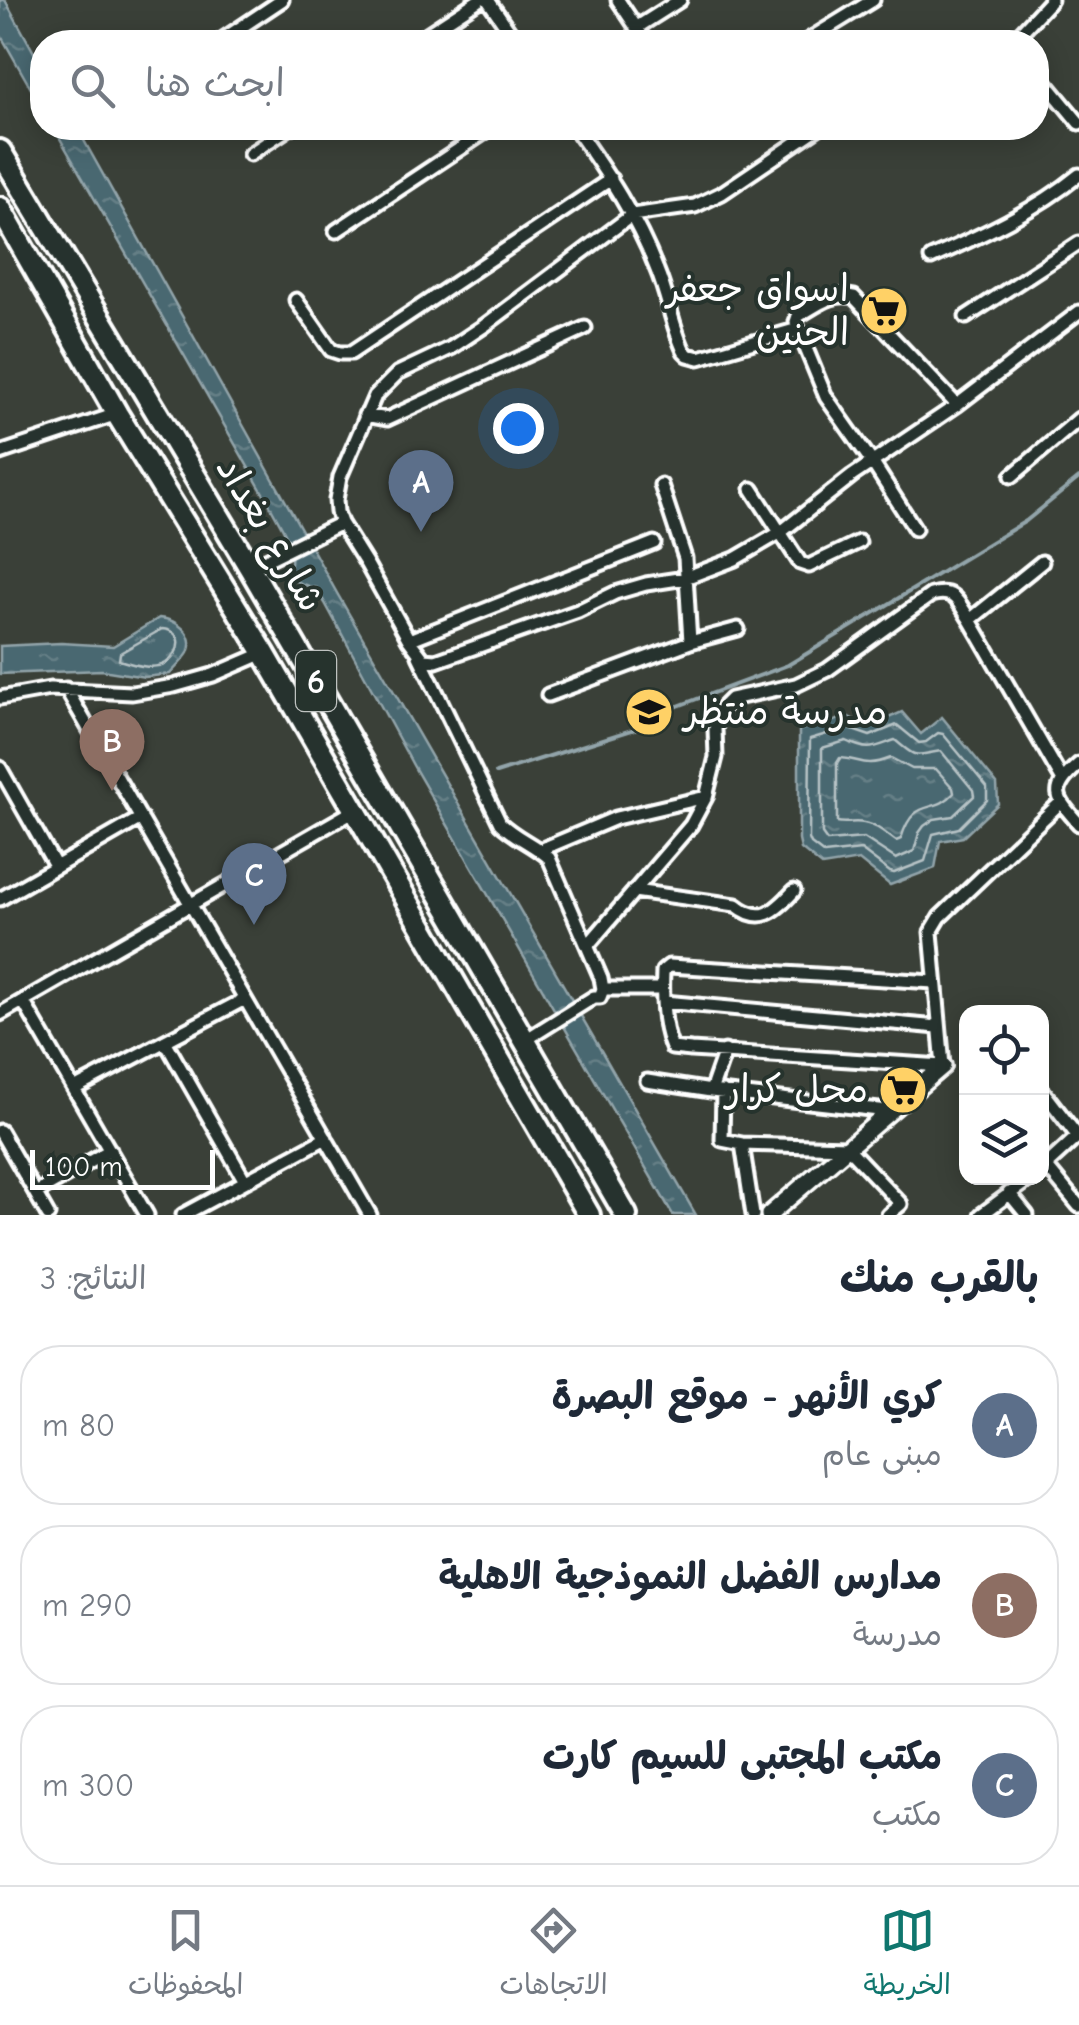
<!DOCTYPE html>
<html lang="ar">
<head>
<meta charset="utf-8">
<style>
	body { margin:0; font-family:"Comic Neue","Playpen Sans Arabic",sans-serif; background:#f2f2f3; color:#1f2937; direction:rtl }
	.controls { position:absolute; right:30px; bottom:30px; display:grid; overflow:hidden; border-radius:20px; box-shadow:0 5px 25px #0003 }
	.controls button { width:90px; height:90px; display:grid; place-items:center; padding:0; border:0; border-bottom:2px solid #e0e1e3; background:#fff; color:#1f2937; font:50px sans-serif }
	.scale { position:absolute; left:30px; bottom:25px; width:185px; box-sizing:border-box; padding-left:10px; border:5px solid #fff; border-top:0; font-size:28px; line-height:35px; white-space:nowrap; color:#fff; -webkit-text-stroke:8px #26332d; paint-order:stroke }
	.you { position:absolute; left:518px; top:428px; width:35px; height:35px; margin:-25px; border:8px solid #fff; border-radius:50%; background:#1a73e8; box-shadow:0 0 0 15px #1a73e833 }
	.badge { display:grid; place-items:center; width:65px; height:65px; border-radius:50%; background:#0f766e; color:#fff; font-size:32px; font-weight:700 }
	.pin { position:absolute; translate:-50% -82px; filter:drop-shadow(0 2px 5px #0008) }
	.pin::after { content:''; position:absolute; top:52px; width:35px; height:30px; background:inherit; clip-path:polygon(0 0,100% 0,50% 100%) }
	.list { margin:0; padding:0; list-style:none }
	h2 { display:flex; justify-content:space-between; align-items:center; height:130px; margin:0; padding:0 40px; font-size:42px }
	h2 small { font-size:32px; font-weight:400; color:#747a83 }
	.list li { display:grid; grid-template-columns:65px 1fr auto; gap:30px; align-items:center; box-sizing:border-box; height:160px; margin:0 20px 20px; padding:0 20px; border:2px solid #e0e1e3; border-radius:40px }
	.list b { display:block; font-size:38px; white-space:nowrap }
	.list p { margin:0; font-size:32px; white-space:nowrap; color:#747a83 }
	.list em { font-size:32px; font-style:normal; color:#747a83 }
	.icon { flex:none; width:55px; height:55px; fill:none; stroke:currentColor; stroke-width:2; stroke-linecap:round; stroke-linejoin:round }
	.map { position:relative; flex:none; width:1079px; height:1215px; overflow:hidden; direction:ltr }
	.search { position:absolute; background:#fff; box-shadow:0 5px 25px #0003; left:30px; right:30px; top:30px; height:110px; display:flex; align-items:center; gap:25px; box-sizing:border-box; padding:0 35px; border-radius:40px; color:#747a83; font-size:38px }
	.sheet { height:670px; background:#fff }
	nav { display:flex; justify-content:space-around; align-items:center; box-sizing:border-box; height:140px; border-top:2px solid #e0e1e3; background:#fff; font-size:28px; color:#747a83 }
	nav a { display:grid; justify-items:center; gap:5px }
	nav .on { color:#0f766e }
	.map>svg:first-child { display:block }
	.water { fill:url(#water-ripples); stroke:#92a4aa; stroke-width:2.5 }
	.lines { fill:none; stroke-linecap:round; stroke-linejoin:round }
	.shore { stroke:#b7c3c6; stroke-width:2.5 }
	.stream { stroke:#92a4aa; stroke-width:4 }
	.street-casing { stroke:#fff; stroke-width:19 }
	.secondary-casing { stroke:#fff; stroke-width:22 }
	.highway-casing { stroke:#fff; stroke-width:28 }
	.street { stroke:#26332d; stroke-width:11 }
	.secondary { stroke:#26332d; stroke-width:15 }
	.highway { stroke:#26332d; stroke-width:20 }
	.labels { text-anchor:middle; dominant-baseline:central; stroke-width:8; stroke-linejoin:round; paint-order:stroke }
	.shield { fill:#26332d; stroke:#bec2c0; stroke-width:2.5 }
	.shield-label { font-size:35px; font-weight:bold; fill:#fff }
	.poi-label { font-size:38px; fill:#fff; stroke:#26332d; text-anchor:end }
	.street-label { font-size:38px; fill:#fff; stroke:#26332d }
</style>
</head>
<body>
<div class="map">
<svg width="1079" height="1215" viewBox="0 0 1079 1215">
	<defs>
		<pattern id="water-ripples" width="26" height="14" patternUnits="userSpaceOnUse" patternTransform="scale(2.5)"><rect width="26" height="14" fill="#4a6871"/><path d="M2 4q2-2 4 0t4 0M15 11q2-2 4 0t4 0" fill="none" stroke="#657f86"/></pattern>
	</defs>
	<rect width="100%" height="100%" fill="#3a4038"/>
	<filter id="ink" filterUnits="userSpaceOnUse"><feTurbulence type="fractalNoise" baseFrequency=".01" numOctaves="2"/><feDisplacementMap in="SourceGraphic" scale="20" xChannelSelector="R" yChannelSelector="G"/><feConvolveMatrix kernelMatrix="1 2 1 2 8 2 1 2 1" color-interpolation-filters="sRGB"/></filter>
	<g filter="url(#ink)">
		<path class="water" d="M0,0h5l37,67v41l-42,-74z
			M54,128h23l261,467 358,620h-23l-259,-448 -89,-164 -9,-15c-41,-9 -19,-18 -26,-43 -4,-13 -13,-26 -19,-38z
			M159,618c16,1 38,15 29,35 -4,7 -13,15 -18,21l-25,3 -43,-7 -102,4v-28l61,-3 52,3z
			M902,712l19,22 21,-17 55,67 1,20 -35,33 -23,4 -5,27 -45,17 -31,-25 -37,6 -21,-17 -2,-9v-110l50,-13 19,10z"/>
		<g class="lines">
			<path class="shore" d="M162,629c22,2 20,23 4,34 -13,8 -34,1 -47,-3l1,-7z
				M897,725l22,18 7,-1 12,-9 5,1 44,53v13l-28,28 -26,6 -8,27 -31,12 -4,-1 -29,-22 -37,4 -13,-10 -2,-5 1,-100 37,-11 23,8z
				M895,740c23,20 19,15 46,11l32,39 1,6 -21,20 -19,3 -10,7 -5,7 -5,18 -18,8 -32,-21 -37,3 -5,-7v-86l24,-7c24,11 26,7 49,-1z
				M840,758c23,1 22,11 51,0l21,11h24l17,19 1,5c-20,23 -40,2 -53,46l-5,2c-10,-7 -19,-16 -32,-18 -9,-2 -18,1 -27,-1v-59z"/>
			<path class="stream" d="M496,773l139,-44 27,-17 126,-47 238,-144 53,-43"/>
			<g class="street-casing">
				<path id="street" d="M488,0l29,42
					M618,0l28,42
					M636,28l44,-28
					M1013,41l38,-41
					M219,42l63,-42
					M415,42l64,-42
					M805,42l68,-42
					M991,42l8,-2 15,2
					M1036,71l43,52
					M575,128c32,45 62,90 82,142 11,26 15,56 27,81l4,4 11,3 99,-29
					M818,128l-96,65 -27,13 -63,9 -148,111 -33,22 -53,25 -23,23 -35,81 -4,23 1,12 4,11 25,40 43,77 15,20 12,1 142,-50 37,-18 31,-9 39,-6 50,-19 46,-27 71,-56 105,-71 122,-93
					M250,154l39,-26
					M336,231l155,-103
					M931,258c51,-23 104,-47 148,-83
					M296,300l35,50 9,3h11l260,-174
					M966,317l113,-74
					M365,415l22,4 198,-91
					M0,453l117,-39
					M1012,476l67,-57
					M752,489l48,74 9,3 50,-24
					M915,529l-43,-67 -46,-65 -28,-68 -2,-7 2,-6c18,-10 35,-25 56,-19l103,108
					M250,568l91,-45
					M970,620l72,-58
					M409,640l245,-97
					M690,642l48,-13
					M419,656l81,167c15,15 34,21 49,35l52,120 2,11 -3,8h-6l-70,44
					M66,689l304,526
					M548,695l142,-53 -5,-84 -24,-73
					M0,698l50,-9 82,4 42,-7 39,-11 51,-22
					M1079,764c-30,26 -24,33 0,60
					M0,768l56,99
					M540,850l76,-32 90,-21
					M634,891l102,14c26,21 40,5 58,-14
					M0,899l141,-81
					M588,945l103,-120 15,-28 10,-40 -1,-28 6,-20 10,-10 65,-14 31,-15 104,-75c24,-7 27,7 39,25l92,159
					M934,982l-265,-16 -6,5c-1,24 -1,54 9,77l19,2 252,16 -12,-134 9,-15 120,-114
					M603,989h59
					M23,1001l124,214
					M664,1002l274,25
					M0,1014l355,-204
					M165,1041l80,140
					M647,1081l64,10 177,20
					M74,1089l171,-90
					M1042,1090l37,48
					M711,1091l14,-40
					M723,1092l-1,48 20,4 105,3 54,57 -13,11
					M0,1131l48,84
					M742,1144l11,71
					M1042,1161l37,45
					M1042,1169l37,-34
					M36,1193l74,-43
					M1009,1193l18,22
					M183,1215l143,-77
					M981,1215l50,-37"/>
			</g>
			<g class="secondary-casing">
				<path id="secondary" d="M769,1215l174,-149"/>
			</g>
			<g class="highway-casing">
				<path id="highway" d="M0,151l250,417 376,647
					M0,208l117,206 147,239 325,562"/>
			</g>
			<use href="#street" class="street"/>
			<use href="#secondary" class="secondary"/>
			<use href="#highway" class="highway"/>
		</g>
	</g>
	<defs>
		<g id="supermarket-disc" transform="scale(2.5)"><circle r="9.5" fill="#ffd166" stroke="#26332d"/><path d="M-6-5.5h2.5l.6 2H6L4.5 2H-2.5L-4.4-4H-6ZM-1.5 3.2a1.3 1.3 0 1 0 .1 0ZM3 3.2a1.3 1.3 0 1 0 .1 0Z" fill="#111"/></g>
		<g id="school-disc" transform="scale(2.5)"><circle r="9.5" fill="#ffd166" stroke="#26332d"/><path d="M0-5L7-2L0 1L-7-2ZM-4 1L0 2.5L4 1V4Q0 6-4 4Z" fill="#111"/></g>
	</defs>
	<g fill-rule="evenodd">
		<use href="#supermarket-disc" x="884" y="311"/>
		<use href="#school-disc" x="649" y="712"/>
		<use href="#supermarket-disc" x="903" y="1090"/>
	</g>
	<g class="labels">
		<rect class="shield" x="296" y="651" width="40" height="60" rx="8"/>
		<g class="shield-label">
			<text x="316" y="681">6</text>
		</g>
		<g class="poi-label">
			<text x="849" y="289">اسواق جعفر<tspan x="849" dy="44">الحنين</tspan></text>
			<text x="684" y="712" text-anchor="start">مدرسة منتظر</text>
			<text x="868" y="1090">محل كرار</text>
		</g>
		<g class="street-label">
			<text transform="translate(270 534) rotate(59)">شارع بغداد</text>
		</g>
	</g>
</svg>
<div class="controls">
<button><svg class="icon" aria-label="locate" viewBox="0 0 24 24"><circle cx="12" cy="12" r="6"/><path d="M12 2v4M12 18v4M2 12h4M18 12h4"/></svg></button>
<button><svg class="icon" aria-label="layers" viewBox="0 0 24 24"><path d="M12 4l9 5-9 5-9-5zM3 14l9 5 9-5"/></svg></button>
</div>
<div class="scale">100 m</div>
<div class="you"></div>
<div class="pin badge" style="left:421px;top:532px;background:#5c6f8a">A</div>
<div class="pin badge" style="left:112px;top:791px;background:#8d6e63">B</div>
<div class="pin badge" style="left:254px;top:925px;background:#5c6f8a">C</div>
<div class="search"><svg class="icon" aria-label="search" viewBox="0 0 24 24"><circle cx="10" cy="10" r="6"/><path d="M15 15l6 6"/></svg>ابحث هنا</div>
</div>
<section class="sheet">
<h2>بالقرب منك<small>النتائج: 3</small></h2>
<ul class="list">
<li><span class="badge" style="background:#5c6f8a">A</span><div><b>كري الأنهر - موقع البصرة</b><p>مبنى عام</p></div><em>80 m</em></li>
<li><span class="badge" style="background:#8d6e63">B</span><div><b>مدارس الفضل النموذجية الاهلية</b><p>مدرسة</p></div><em>290 m</em></li>
<li><span class="badge" style="background:#5c6f8a">C</span><div><b>مكتب المجتبى للسيم كارت</b><p>مكتب</p></div><em>300 m</em></li>
</ul>
</section>
<nav>
<a class="on"><svg class="icon" aria-label="map" viewBox="0 0 24 24"><path d="M3 6l6-2 6 2 6-2v14l-6 2-6-2-6 2zM9 4v14M15 6v14"/></svg>الخريطة</a>
<a><svg class="icon" aria-label="directions" viewBox="0 0 24 24"><path d="M12 3l9 9-9 9-9-9zM9 14v-3h6M13 9l2 2-2 2"/></svg>الاتجاهات</a>
<a><svg class="icon" aria-label="saved" viewBox="0 0 24 24"><path d="M7 4h10v16l-5-4-5 4z"/></svg>المحفوظات</a>
</nav>
</body>
</html>
